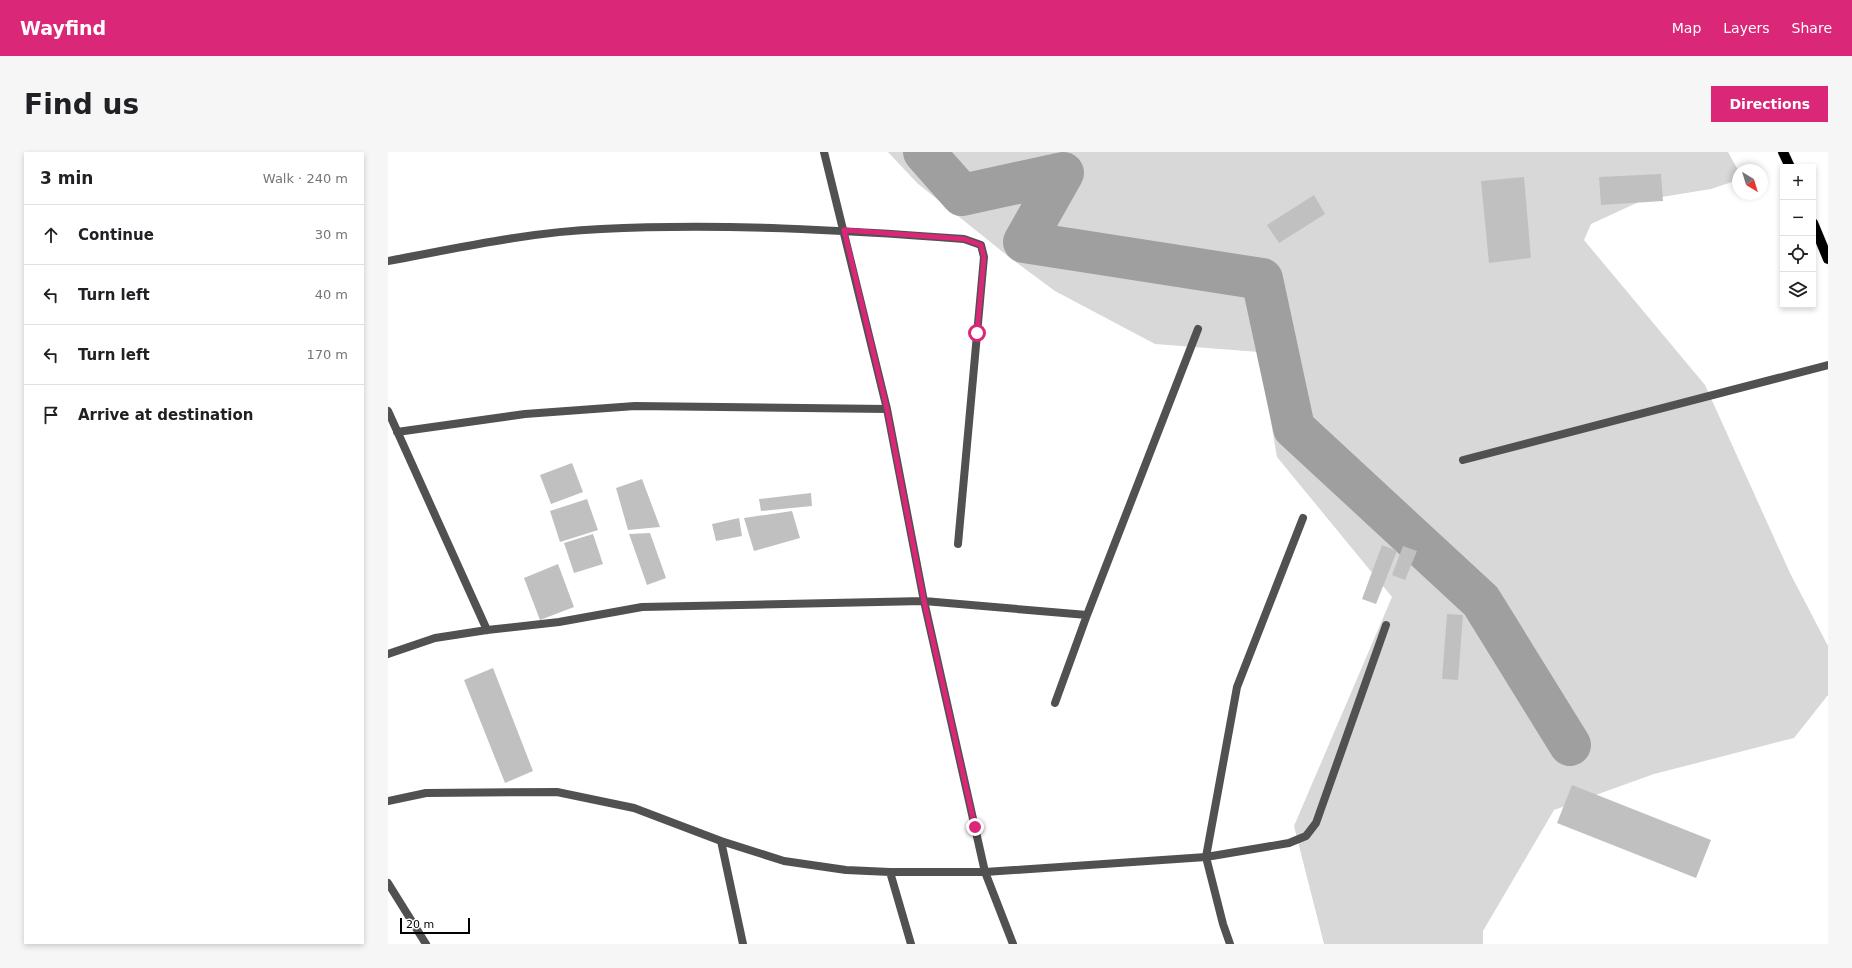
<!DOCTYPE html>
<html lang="en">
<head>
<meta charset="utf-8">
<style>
	body { margin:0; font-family:"DejaVu Sans",sans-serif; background:#f6f6f6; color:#202124 }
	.controls { position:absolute; right:12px; top:12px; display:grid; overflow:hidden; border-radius:0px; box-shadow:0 2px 6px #0003 }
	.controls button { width:36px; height:36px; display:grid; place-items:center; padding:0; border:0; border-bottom:1px solid #e0e0e0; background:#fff; color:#202124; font:20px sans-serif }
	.compass { position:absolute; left:1344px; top:12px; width:36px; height:36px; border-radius:50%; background:#fff; box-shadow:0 2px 6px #0003; rotate:142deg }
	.scale { position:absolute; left:12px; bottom:10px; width:70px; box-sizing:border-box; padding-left:4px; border:2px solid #000; border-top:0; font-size:11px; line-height:14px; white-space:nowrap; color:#000; -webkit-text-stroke:3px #fff; paint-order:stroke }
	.stop { position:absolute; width:12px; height:12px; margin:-9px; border:3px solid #db2777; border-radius:50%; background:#fff }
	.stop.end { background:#db2777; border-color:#fff; box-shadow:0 1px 4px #0008 }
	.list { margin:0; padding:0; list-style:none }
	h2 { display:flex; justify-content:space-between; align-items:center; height:52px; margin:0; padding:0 16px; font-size:17px }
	h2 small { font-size:13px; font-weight:400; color:#757577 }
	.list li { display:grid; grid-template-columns:26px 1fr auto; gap:12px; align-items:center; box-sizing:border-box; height:60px; padding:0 16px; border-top:1px solid #e0e0e0 }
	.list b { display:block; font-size:15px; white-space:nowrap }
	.list em { font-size:13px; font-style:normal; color:#757577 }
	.icon { flex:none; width:22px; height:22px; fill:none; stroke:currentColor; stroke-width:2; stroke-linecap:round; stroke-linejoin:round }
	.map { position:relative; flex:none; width:1440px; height:792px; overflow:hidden; border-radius:0px }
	header { display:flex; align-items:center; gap:24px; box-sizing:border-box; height:56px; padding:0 20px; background:#db2777; color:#fff }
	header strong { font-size:19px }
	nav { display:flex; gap:22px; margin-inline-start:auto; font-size:14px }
	.intro { display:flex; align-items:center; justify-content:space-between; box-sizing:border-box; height:96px; padding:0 24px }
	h1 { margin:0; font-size:28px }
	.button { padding:10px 18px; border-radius:0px; background:#db2777; color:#fff; font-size:14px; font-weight:700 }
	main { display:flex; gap:24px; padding:0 24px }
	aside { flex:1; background:#fff; border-radius:0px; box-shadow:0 2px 6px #0003 }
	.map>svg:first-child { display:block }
	.green { fill:#d8d8d8 }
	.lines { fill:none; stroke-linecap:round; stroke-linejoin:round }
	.river { stroke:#9f9f9f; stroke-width:42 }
	.building { fill:#c0c0c0 }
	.primary-casing { stroke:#dbdbdb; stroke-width:11 }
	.minor { stroke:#515151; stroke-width:8 }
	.primary { stroke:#000; stroke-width:10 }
	.route { stroke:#db2777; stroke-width:5 }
</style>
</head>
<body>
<header>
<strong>Wayfind</strong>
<nav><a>Map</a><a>Layers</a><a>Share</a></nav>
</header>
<div class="intro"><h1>Find us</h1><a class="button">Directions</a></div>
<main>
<aside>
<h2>3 min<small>Walk · 240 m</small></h2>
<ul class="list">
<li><svg class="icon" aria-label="ahead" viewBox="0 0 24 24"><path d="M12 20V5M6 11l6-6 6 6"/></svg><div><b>Continue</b></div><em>30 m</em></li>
<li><svg class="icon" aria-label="left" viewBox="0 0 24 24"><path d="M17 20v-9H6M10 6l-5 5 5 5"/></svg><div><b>Turn left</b></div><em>40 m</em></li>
<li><svg class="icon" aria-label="left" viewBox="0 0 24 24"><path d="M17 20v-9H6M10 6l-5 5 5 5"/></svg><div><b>Turn left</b></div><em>170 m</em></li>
<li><svg class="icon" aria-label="arrive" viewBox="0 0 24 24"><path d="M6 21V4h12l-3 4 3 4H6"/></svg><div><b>Arrive at destination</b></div></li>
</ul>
</aside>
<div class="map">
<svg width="1440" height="792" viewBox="0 0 1440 792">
	<rect width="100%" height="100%" fill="#fff"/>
	<path class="green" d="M500,0h840l10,18v10l-27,9 -68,11 -52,24 -7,16 121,145 85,188 38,73v49l-34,43 -140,36 -100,36 -71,121v13h-159l-30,-118 98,-229 -115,-140 -18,-105 -104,-8 -100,-53 -46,-34 -92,-74z"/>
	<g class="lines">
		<path class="river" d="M536,0l38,43 101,-22 -39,69 238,37 32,149 187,173 89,144"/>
	</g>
	<path class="building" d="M1273,22l2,27 -62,4 -2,-28z
		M1136,25l7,81 -42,5 -8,-82z
		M926,43l11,19 -46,29 -12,-18z
		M184,311l11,29 -32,12 -11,-29z
		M254,327l18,48 -32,3 -12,-42z
		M423,341l1,13 -51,5 -2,-12z
		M199,347l11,31 -38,12 -10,-31z
		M404,359l8,27 -46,13 -10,-33z
		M351,366l3,18 -26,5 -4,-17z
		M262,381l16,45 -19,7 -18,-51z
		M205,382l10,30 -29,9 -10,-30z
		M994,393l15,6 -21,53 -14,-5z
		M1015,394l14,5 -12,29 -13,-5z
		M170,412l16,43 -34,13 -16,-42z
		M1059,462l16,1 -5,65 -16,-1z
		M105,516l40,103 -28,12 -41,-103z
		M1184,633l139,55 -15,38 -139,-55z"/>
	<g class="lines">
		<g class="primary-casing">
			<path id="primary" d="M1395,0l7,15
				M1425,71l15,36"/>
		</g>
		<path class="minor" d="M436,0l63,257 37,192 61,271 28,72
			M0,109c70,-13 141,-29 213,-32 121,-6 242,1 363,10l17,6 3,12 -26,287
			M0,259l99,219
			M9,280l128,-18 110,-8 252,3
			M1075,308l365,-95
			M0,502l47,-16 52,-8 72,-8 83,-15 282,-6 163,14 111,-286
			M667,551l32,-88
			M0,649l38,-8 131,-1 77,16 87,33 63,20 62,9 44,2h95l221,-15 83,-14 17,-7 10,-13 70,-198
			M333,689l22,103
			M502,720l21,72
			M0,731l38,61
			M842,792l-7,-20 -17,-67 31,-170 66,-169"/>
		<use href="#primary" class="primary"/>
	</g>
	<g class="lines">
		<path class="route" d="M587,675l-51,-226 -37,-192 -43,-179 120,9 17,6 3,12 -7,76"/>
	</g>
</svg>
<div class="controls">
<button>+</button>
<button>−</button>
<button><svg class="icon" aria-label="locate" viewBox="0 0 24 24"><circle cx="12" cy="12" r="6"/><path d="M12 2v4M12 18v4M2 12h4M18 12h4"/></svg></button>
<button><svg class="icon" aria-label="layers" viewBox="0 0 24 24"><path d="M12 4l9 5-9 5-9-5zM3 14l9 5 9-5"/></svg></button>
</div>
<svg class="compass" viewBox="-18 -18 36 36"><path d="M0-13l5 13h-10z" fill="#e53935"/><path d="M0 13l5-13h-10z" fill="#757577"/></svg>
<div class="scale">20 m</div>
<div class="stop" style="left:589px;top:181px"></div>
<div class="stop end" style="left:587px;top:675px"></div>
</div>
</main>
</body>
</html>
